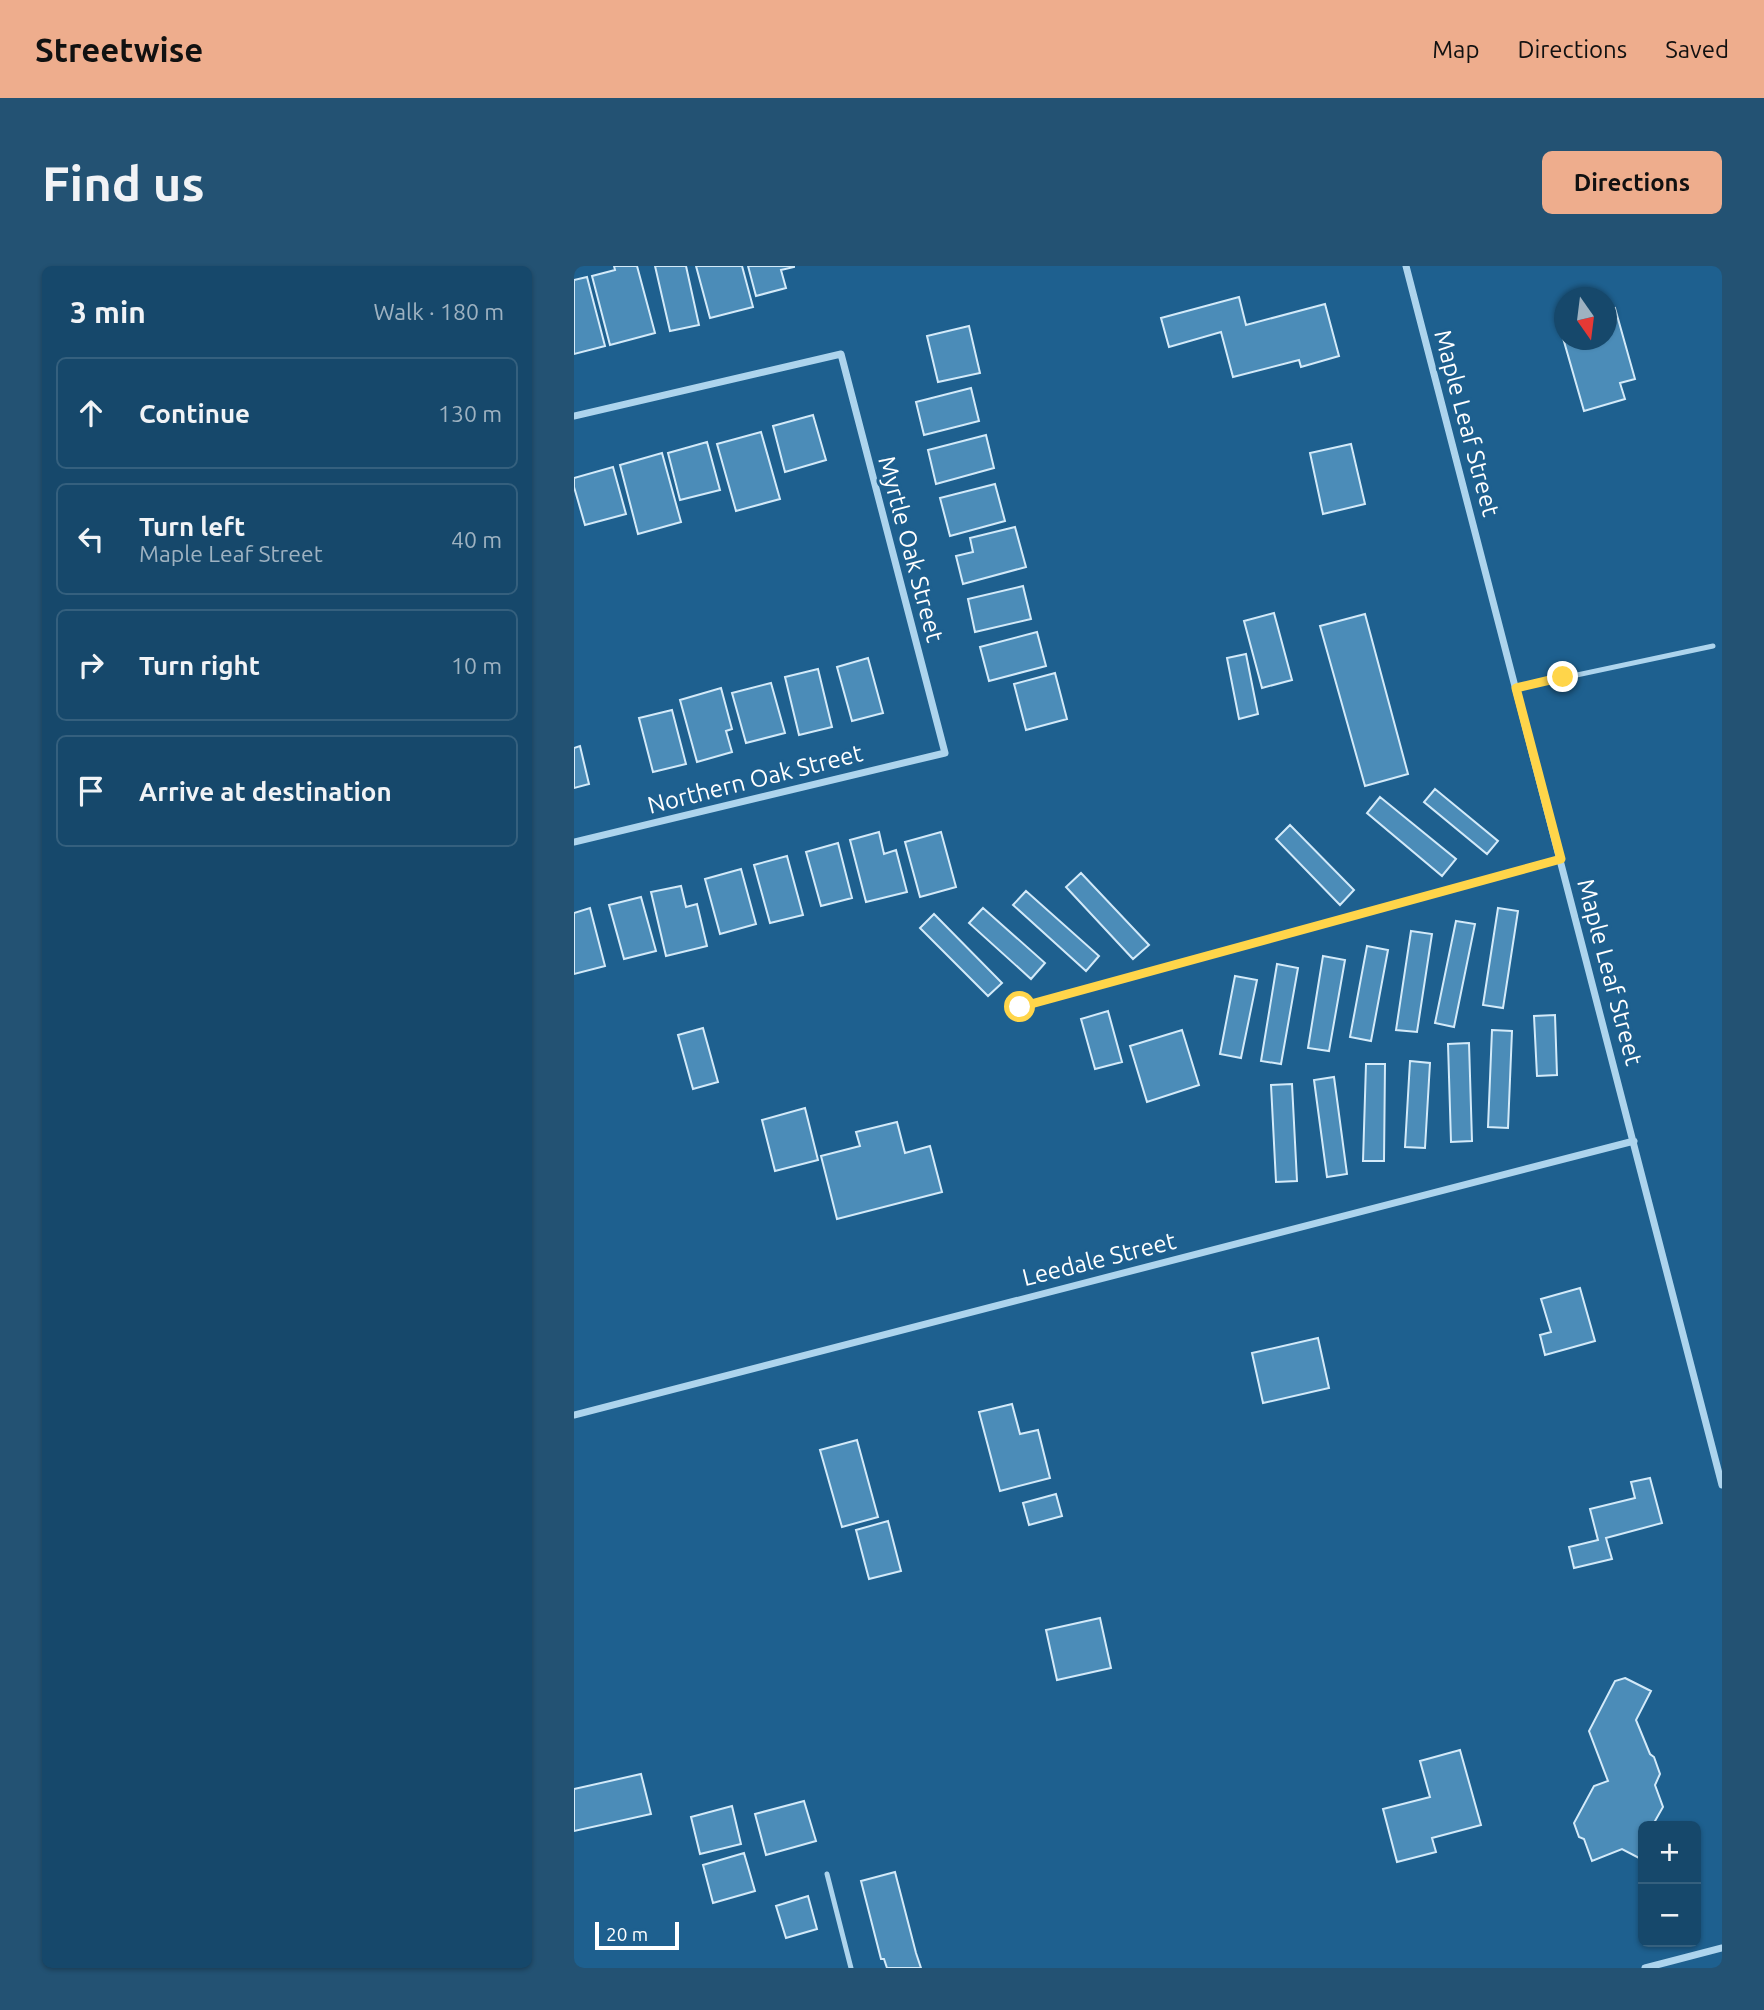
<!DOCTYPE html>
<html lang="en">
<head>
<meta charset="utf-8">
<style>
	body { margin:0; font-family:Ubuntu,sans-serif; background:#235273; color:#f1f3f6 }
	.controls { position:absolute; right:21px; bottom:21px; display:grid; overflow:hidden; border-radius:10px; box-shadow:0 2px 5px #0004 }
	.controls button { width:63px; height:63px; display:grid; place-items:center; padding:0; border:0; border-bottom:2px solid #35607e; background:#16486b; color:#f1f3f6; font:35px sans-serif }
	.compass { position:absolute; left:980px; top:21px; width:63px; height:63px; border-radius:50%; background:#16486b; box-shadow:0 2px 5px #0004; rotate:166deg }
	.scale { position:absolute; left:21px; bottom:18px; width:84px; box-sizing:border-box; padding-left:7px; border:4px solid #fff; border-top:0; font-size:19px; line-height:24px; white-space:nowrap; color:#fff; -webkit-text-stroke:5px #1e608f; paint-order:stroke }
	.stop { position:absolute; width:21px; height:21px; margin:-16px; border:5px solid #ffd54a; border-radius:50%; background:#fff }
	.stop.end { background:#ffd54a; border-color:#fff; box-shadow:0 2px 7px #0008 }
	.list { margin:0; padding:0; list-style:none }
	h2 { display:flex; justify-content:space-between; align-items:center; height:91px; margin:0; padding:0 28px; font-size:30px }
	h2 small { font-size:23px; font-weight:400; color:#9eb2c1 }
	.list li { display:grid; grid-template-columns:46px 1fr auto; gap:21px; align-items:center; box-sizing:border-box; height:112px; margin:0 14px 14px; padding:0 14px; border:2px solid #35607e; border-radius:10px }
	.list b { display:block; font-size:26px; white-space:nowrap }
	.list p { margin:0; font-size:23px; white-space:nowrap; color:#9eb2c1 }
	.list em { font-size:23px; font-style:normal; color:#9eb2c1 }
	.icon { flex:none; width:38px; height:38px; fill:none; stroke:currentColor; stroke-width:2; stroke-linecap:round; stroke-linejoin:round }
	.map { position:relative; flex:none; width:1148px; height:1702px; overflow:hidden; border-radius:10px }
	header { display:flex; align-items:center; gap:42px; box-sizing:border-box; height:98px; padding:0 35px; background:#eead8d; color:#111 }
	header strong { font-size:33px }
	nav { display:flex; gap:38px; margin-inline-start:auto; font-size:24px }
	.intro { display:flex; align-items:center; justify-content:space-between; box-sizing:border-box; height:168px; padding:0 42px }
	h1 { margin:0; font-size:49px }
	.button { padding:18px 32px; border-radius:10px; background:#eead8d; color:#111; font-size:24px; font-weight:700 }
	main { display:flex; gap:42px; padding:0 42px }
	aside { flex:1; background:#16486b; border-radius:10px; box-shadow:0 2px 5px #0004 }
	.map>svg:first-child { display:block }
	.building { fill:#4b8cb8; stroke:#d3eaf9; stroke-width:2 }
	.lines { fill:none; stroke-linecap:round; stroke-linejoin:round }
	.service { stroke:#add4ed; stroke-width:5 }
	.minor { stroke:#add4ed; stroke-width:7 }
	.route { stroke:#ffd54a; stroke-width:9 }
	.labels { text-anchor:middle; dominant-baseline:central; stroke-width:6; stroke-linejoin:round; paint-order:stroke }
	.street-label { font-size:24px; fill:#fff; stroke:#1e608f }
</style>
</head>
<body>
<header>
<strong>Streetwise</strong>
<nav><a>Map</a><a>Directions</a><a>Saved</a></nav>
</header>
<div class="intro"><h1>Find us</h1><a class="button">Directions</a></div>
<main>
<aside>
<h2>3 min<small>Walk · 180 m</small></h2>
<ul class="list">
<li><svg class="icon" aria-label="ahead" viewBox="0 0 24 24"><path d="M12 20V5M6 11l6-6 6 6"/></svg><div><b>Continue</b></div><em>130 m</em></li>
<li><svg class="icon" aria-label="left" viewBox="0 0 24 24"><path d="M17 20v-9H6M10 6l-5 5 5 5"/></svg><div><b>Turn left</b><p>Maple Leaf Street</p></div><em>40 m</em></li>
<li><svg class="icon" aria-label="right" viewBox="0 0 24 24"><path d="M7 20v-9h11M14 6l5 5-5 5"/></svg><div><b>Turn right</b></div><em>10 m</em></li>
<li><svg class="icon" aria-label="arrive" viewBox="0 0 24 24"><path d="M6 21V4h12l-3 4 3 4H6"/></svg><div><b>Arrive at destination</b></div></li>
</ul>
</aside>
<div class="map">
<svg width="1148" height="1702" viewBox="0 0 1148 1702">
	<rect width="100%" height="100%" fill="#1e608f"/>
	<path class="building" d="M40,0h23l18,67 -45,12 -18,-69 23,-6z
		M81,0h31l13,59 -29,6z
		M122,0h46l11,41 -43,11z
		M174,0h46v1l-13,3 5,18 -30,8z
		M13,11l18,69 -31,8v-74z
		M665,31l7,28 79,-21 14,52 -38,11 -2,-7 -66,17 -12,-45 -52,15 -8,-29z
		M1041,42l20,71 -15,4 5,16 -41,12 -25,-87 5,-2v18h42v-30z
		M395,60l11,47 -42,9 -11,-46z
		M397,122l8,33 -55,14 -8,-33z
		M239,149l13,45 -41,12 -12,-46z
		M187,166l19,67 -44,12 -19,-67z
		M412,169l8,33 -58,16 -8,-34z
		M133,176l13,48 -40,10 -12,-47z
		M777,178l14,60 -42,10 -13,-61z
		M88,187l19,69 -43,12 -18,-69z
		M39,201l13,47 -41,11 -11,-38v-9z
		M421,218l10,37 -55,15 -10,-38z
		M441,261l11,40 -63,17 -7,-28 17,-4 -3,-14z
		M449,320l8,33 -56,13 -7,-33z
		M700,347l18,67 -30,8 -18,-67z
		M791,348l43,160 -43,12 -45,-160z
		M463,366l9,34 -57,15 -9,-34z
		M672,388l12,60 -19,5 -12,-61z
		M294,392l15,55 -31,8 -15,-54z
		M244,403l14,58 -33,8 -14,-58z
		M481,407l12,46 -41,11 -12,-46z
		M197,417l14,50 -39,10 -14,-50z
		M147,422l11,41 -6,2 6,21 -35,10 -17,-62z
		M98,444l14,54 -33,8 -14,-54z
		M6,480l9,38 -15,4v-40z
		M861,523l63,52 -11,13 -63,-52z
		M806,531l76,62 -14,17 -75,-63z
		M716,559l64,65 -14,15 -64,-66z
		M305,566l5,22 12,-4 11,42 -41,10 -16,-62z
		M367,566l15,55 -36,10 -15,-55z
		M264,577l14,55 -31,8 -15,-54z
		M213,590l16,59 -33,8 -16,-58z
		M167,603l15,55 -36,10 -15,-55z
		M507,607l68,72 -16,14 -67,-72z
		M107,620l5,21 11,-3 10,42 -41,10 -15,-64z
		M452,625l73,65 -13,15 -73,-66z
		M67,631l15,54 -32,8 -15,-54z
		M16,642l15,58 -31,8v-61z
		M409,642l62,55 -14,16 -62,-56z
		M924,642l20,3 -15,97 -20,-3z
		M360,648l68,69 -14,13 -68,-68z
		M882,655l19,3 -21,103 -19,-4z
		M837,665l21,3 -15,98 -21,-2z
		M793,680l21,4 -17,91 -21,-4z
		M749,690l22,4 -16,91 -21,-3z
		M703,698l21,4 -17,96 -20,-3z
		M661,710l22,4 -16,78 -21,-4z
		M534,745l14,51 -27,7 -14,-50z
		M981,749l2,60 -20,1 -3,-60z
		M129,762l15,54 -25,7 -15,-54z
		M608,764l17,55 -52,17 -17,-56z
		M918,764l20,1 -4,97 -20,-1z
		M895,777l3,98 -21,1 -3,-98z
		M836,795l20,2 -5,85 -20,-1z
		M792,798h19l-1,97h-21z
		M760,811l13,97 -20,3 -13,-97z
		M718,818l5,97 -21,1 -5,-97z
		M231,842l13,52 -43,11 -13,-51z
		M323,856l8,31 25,-7 12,46 -105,27 -16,-63 39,-10 -4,-14z
		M1006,1022l15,53 -50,14 -5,-20 11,-3 -10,-33z
		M744,1072l11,50 -66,15 -11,-50z
		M438,1138l8,30 18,-4 12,48 -50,13 -21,-79z
		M283,1174l21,77 -36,10 -22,-77z
		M1076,1212l12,45 -56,15 6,21 -38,9 -5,-21 29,-7 -8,-31 45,-11 -4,-16z
		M482,1228l6,22 -33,9 -6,-22z
		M314,1255l13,50 -32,8 -13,-49z
		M526,1352l11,50 -54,12 -11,-50z
		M1051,1412l26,13 -15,29 14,34 4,3 6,17 -5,11 8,22 -8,14 2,5h-14v34l-21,-11 -30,12 -8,-22 -5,-2 -5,-14 20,-37 14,-5 -19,-50 26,-50z
		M886,1484l21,75 -49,13 4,14 -39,10 -14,-53 47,-12 -10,-36z
		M67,1508l10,40 -77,17v-42z
		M230,1535l12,40 -50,14 -11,-41z
		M158,1540l9,38 -41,10 -9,-37z
		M170,1587l11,38 -42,12 -10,-38z
		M321,1606l21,81 5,15h-34l-3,-9h-3l-20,-78z
		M234,1630l9,33 -31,9 -10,-32z"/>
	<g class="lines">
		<path class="service" d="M942,422l197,-42
			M446,741l541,-148
			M253,1608l24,94"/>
		<path class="minor" d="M832,0l316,1219
			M0,150l267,-62 104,399 -371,89
			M0,1149l1060,-274
			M1071,1702l77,-20"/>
	</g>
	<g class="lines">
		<path class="route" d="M446,741l541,-148 -45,-171 47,-11"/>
	</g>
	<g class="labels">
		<g class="street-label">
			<text transform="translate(893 157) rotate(75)">Maple Leaf Street</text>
			<text transform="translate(337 283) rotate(75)">Myrtle Oak Street</text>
			<text transform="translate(181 513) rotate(-14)">Northern Oak Street</text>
			<text transform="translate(1036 706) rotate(75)">Maple Leaf Street</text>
			<text transform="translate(525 993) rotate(-14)">Leedale Street</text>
		</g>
	</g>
</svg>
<div class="controls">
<button>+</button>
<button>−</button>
</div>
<svg class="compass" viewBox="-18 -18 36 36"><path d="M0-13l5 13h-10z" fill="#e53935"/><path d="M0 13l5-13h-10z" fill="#9eb2c1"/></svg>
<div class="scale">20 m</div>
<div class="stop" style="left:446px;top:741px"></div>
<div class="stop end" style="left:989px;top:411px"></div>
</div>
</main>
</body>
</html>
